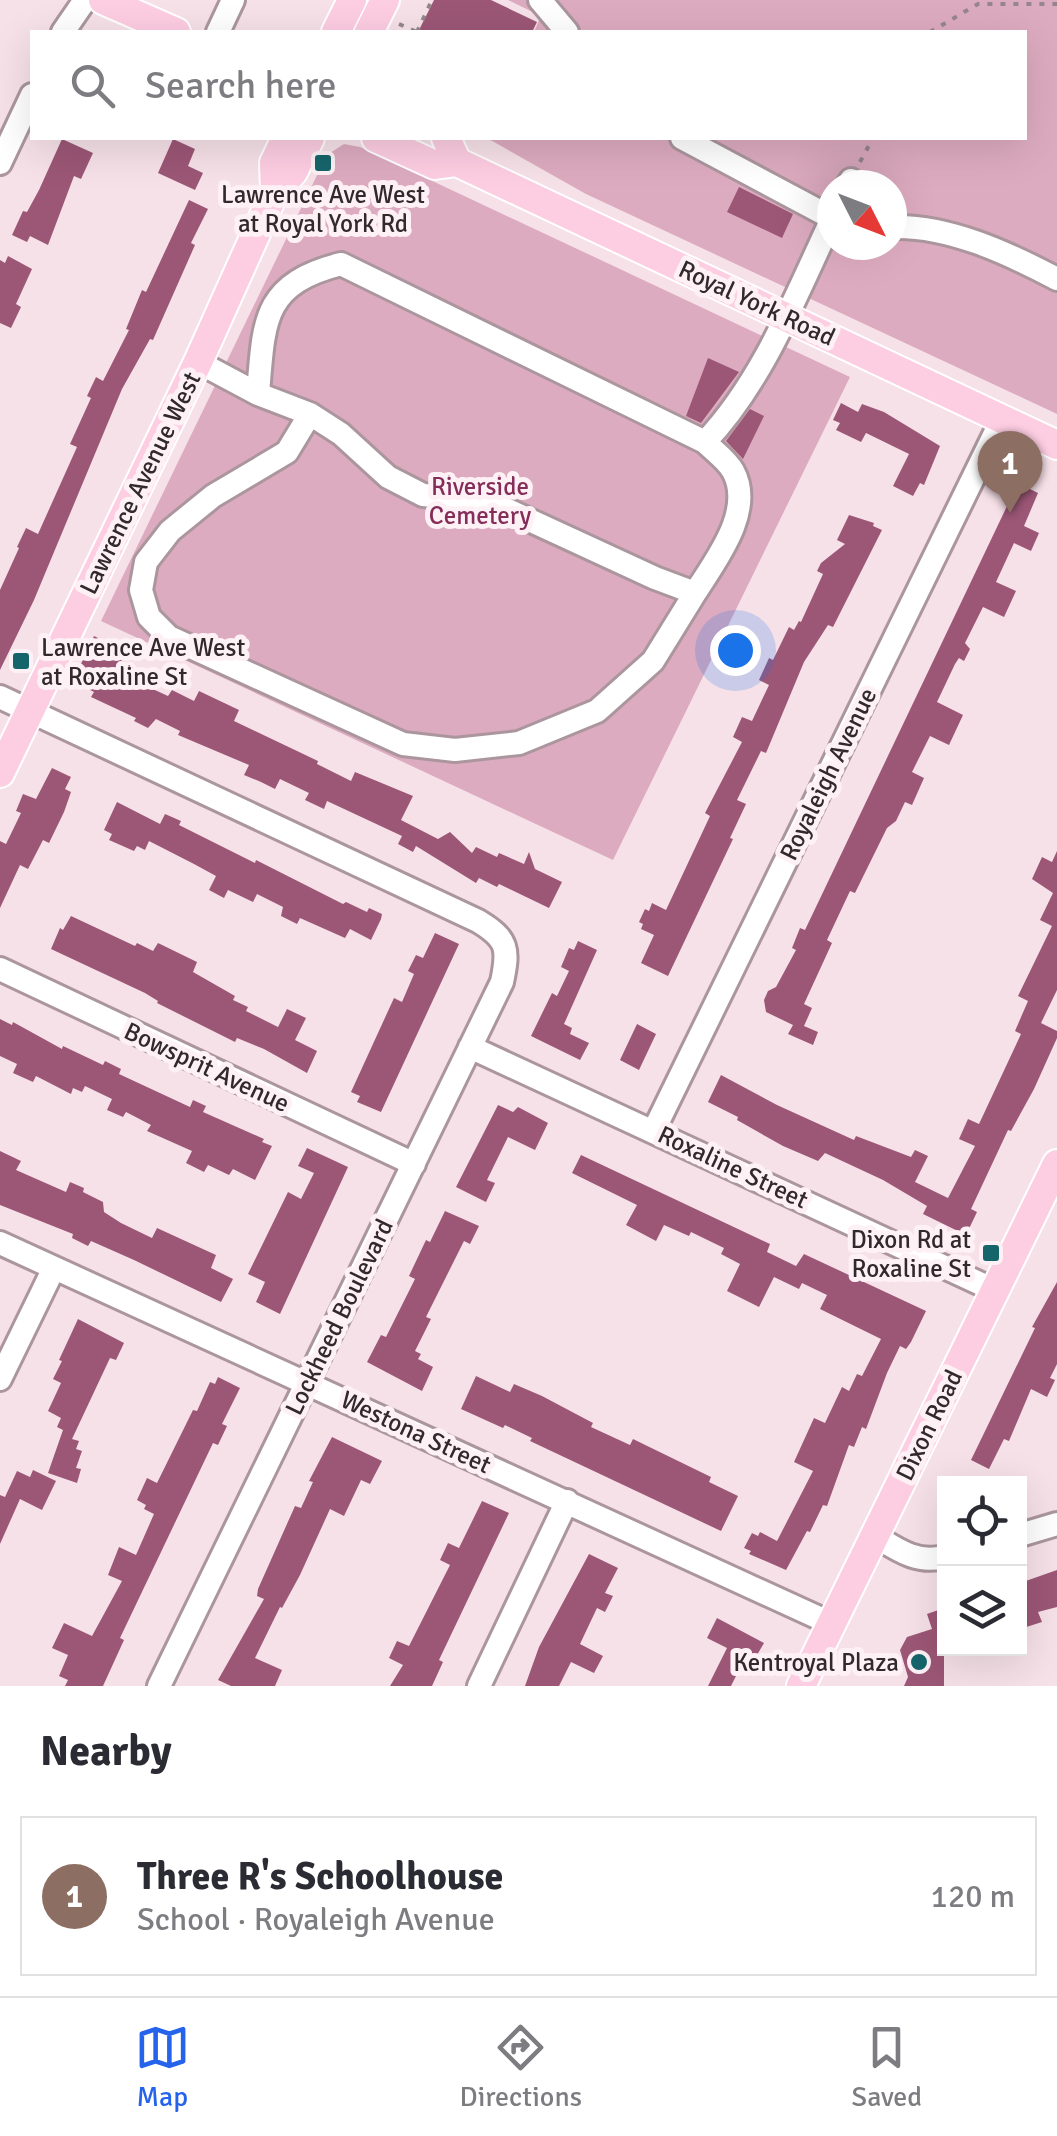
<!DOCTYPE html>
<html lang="en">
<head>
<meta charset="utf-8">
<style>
	body { margin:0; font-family:Signika,sans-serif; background:#f2f2f3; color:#2b2b33 }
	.controls { position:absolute; right:30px; bottom:30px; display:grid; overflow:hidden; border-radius:0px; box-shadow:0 10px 40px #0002 }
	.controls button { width:90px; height:90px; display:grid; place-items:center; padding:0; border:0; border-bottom:2px solid #e1e1e2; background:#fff; color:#2b2b33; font:50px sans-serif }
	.compass { position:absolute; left:817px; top:170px; width:90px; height:90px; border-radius:50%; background:#fff; box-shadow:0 10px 40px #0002; rotate:132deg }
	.you { position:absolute; left:735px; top:650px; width:35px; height:35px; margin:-25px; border:8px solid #fff; border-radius:50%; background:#1a73e8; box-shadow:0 0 0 15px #1a73e833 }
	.badge { display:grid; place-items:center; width:65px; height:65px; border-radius:50%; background:#2563eb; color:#fff; font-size:32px; font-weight:700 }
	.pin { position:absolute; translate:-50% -82px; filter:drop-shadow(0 2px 5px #0008) }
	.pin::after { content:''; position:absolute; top:52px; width:35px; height:30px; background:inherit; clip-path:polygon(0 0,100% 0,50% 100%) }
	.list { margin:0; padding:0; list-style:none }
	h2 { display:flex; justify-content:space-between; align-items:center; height:130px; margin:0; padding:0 40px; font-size:42px }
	h2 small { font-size:32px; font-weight:400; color:#7c7c81 }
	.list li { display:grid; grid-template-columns:65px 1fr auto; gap:30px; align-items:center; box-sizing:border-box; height:160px; margin:0 20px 20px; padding:0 20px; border:2px solid #e1e1e2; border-radius:0px }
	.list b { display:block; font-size:38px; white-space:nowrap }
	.list p { margin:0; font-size:32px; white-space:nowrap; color:#7c7c81 }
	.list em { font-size:32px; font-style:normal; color:#7c7c81 }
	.icon { flex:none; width:55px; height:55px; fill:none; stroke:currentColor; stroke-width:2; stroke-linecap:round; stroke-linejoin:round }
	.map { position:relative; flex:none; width:1057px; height:1686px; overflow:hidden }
	.search { position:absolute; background:#fff; box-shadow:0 10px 40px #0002; left:30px; right:30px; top:30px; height:110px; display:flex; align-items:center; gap:25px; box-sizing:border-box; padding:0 35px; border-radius:0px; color:#7c7c81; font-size:38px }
	.sheet { height:310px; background:#fff }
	nav { display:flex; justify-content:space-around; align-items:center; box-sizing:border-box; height:140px; border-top:2px solid #e1e1e2; background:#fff; font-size:28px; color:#7c7c81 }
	nav a { display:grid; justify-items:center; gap:5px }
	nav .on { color:#2563eb }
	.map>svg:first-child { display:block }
	.green { fill:#ddabbf; fill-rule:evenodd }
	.building { fill:#9c5776 }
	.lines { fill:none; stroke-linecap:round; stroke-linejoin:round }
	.minor-casing { stroke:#ab969e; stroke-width:28 }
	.major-casing { stroke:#fff; stroke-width:32 }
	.path { stroke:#95868c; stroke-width:4; stroke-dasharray:5 8; stroke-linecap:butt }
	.minor { stroke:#fff; stroke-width:22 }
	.major { stroke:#fdcde2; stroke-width:28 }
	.poi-dot { fill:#16656b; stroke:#fef1f6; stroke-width:4 }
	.labels { text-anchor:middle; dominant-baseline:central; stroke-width:10; stroke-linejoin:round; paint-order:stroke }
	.poi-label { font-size:25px; fill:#32292d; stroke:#fef1f6; text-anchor:end }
	.street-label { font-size:25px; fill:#32292d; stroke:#fef1f6 }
	.park-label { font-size:25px; fill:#842d59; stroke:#fef1f6 }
</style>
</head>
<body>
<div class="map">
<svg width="1057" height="1686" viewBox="0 0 1057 1686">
	<rect width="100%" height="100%" fill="#f7e1e9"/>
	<path class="green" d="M508,0h549v414l-471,-220 -99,-56h537v-106h-490l7,-16zM832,185h60v60h-60z
		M344,144l16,3 490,230 -237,483 -512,-239 219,-452 10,-16z"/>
	<path class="building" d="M434,0h57l46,22 -5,10h-114z
		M62,139l31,14 -12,26 -7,-3 -26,69 -18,-9 -3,6 -15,-7 11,-24 4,1 12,-22z
		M173,139l22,10 -7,17 15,7 -8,17 -37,-17z
		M739,187l54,27 -11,24 -55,-26z
		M189,200l19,9 -17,34 4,2 -42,95 -3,-1 -28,50 -88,211 -34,70v-80l19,-42 -2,-1 9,-19 12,6 39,-87 -7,-3 21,-46 -4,-2 9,-19 7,4 26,-51 -3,-1 16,-39 4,2z
		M8,256l24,13 -16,35 5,3 -10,21 -11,-5v-63l5,3z
		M708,358l31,14 -38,51 -15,-7z
		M841,403l17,9 4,-8 22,8 56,34 -16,39 -4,-2 -7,13 -20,-10 16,-32 -43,-21 -5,9 -25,-12 4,-7 -7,-3z
		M750,409l14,7 -21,43 -17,-18z
		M1018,483l20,10 -14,33 15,7 -8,18 -17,-8 -18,39 20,9 -12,26 -21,-10 -18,36 5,6 -6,12 -5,-3 -4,6 -18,38 26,13 -14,30 -19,-9 -18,36 12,6 -12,27 -7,-3 -9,19 -9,7 -32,65 -5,-2 -23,49 5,3 -28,61 8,4 -8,18 14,6 -5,13 -25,-11 5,-9 -27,-13 -2,-12 4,-9 8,-4 20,-37 -4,-2 8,-20 5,2z
		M849,515l25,8 -1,3 9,4 -49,97 -5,-2 -24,37 -38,91 -5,-2 -24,49 9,4 -16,34 3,1 -65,137 -27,-13 13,-28 -13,-6 2,-5 -4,-2 6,-13 4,2 3,-8 14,7 44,-94 -5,-3 37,-71 -9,-5 9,-20 10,4 17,-36 -10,-5 10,-22 4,2 16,-33 5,3 5,-9 2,1 22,-48 -6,-3 4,-8 24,-19 -8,-4z
		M94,636l16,8 -4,7 42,25 -4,9 24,11 4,-6 22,11 5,-10 40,19 -5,11 84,40 -1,3 34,17 4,-9 58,24 -12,24 37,19 12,-7 22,21 4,-6 21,10 2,-4 25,11 5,-12 6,17 27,13 -13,26 -50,-24 -2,3 -18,-9 -3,5 -60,-37 -3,6 -15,-8 4,-8 -75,-35 -3,8 -19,-9 4,-7 -29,-14 -5,10 -14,-7 -17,-7 5,-10 -71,-30 2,-4 -24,-12 -8,9 -14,-7 2,-3 -45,-21 3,-5 -21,-11z
		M52,768l19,9 -6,12 6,3 -7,20 -15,31 -6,-3 -15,29 -8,-4 -20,43v-67l6,3 15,-31 -5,-2 7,-17 13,5z
		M117,802l43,22 5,-10 16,7 -2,4 76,38 1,-3 87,44 3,-2 21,10 2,-4 13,6 -1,5 -10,21 -21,-11 -5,9 -45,-20 -3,6 -16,-8 2,-9 -26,-13 -4,8 -25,-12 -4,8 -15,-8 7,-14 -22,-12 -45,-23 -4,9 -8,-4 -3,5 -25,-11 3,-6 -8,-4z
		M1057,851v139l-16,33 16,8v7l-23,51 -23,42 -3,-1 -37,79 6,3 -11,23 -43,-21 4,-8 -44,-26 -58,-27 -7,8 -35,-15 -46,-26 1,-3 -30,-15 13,-27 56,30 77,35 2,-4 55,21 4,-7 13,6 -13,26 33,16 27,-52 -16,-7 9,-20 11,5 42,-90 -6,-3 13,-30 -10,-5 34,-70 -12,-6 13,-27 -21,-14 10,-22 10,5z
		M71,916l64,30 2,-3 16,8 5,-8 39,19 -4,10 42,24 -2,4 15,7 -2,4 32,16 9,-18 19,9 -11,22 22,11 -10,22 -43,-24 -27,-11 -2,4 -78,-39 1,-2 -13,-8 -94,-44 9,-21 3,2z
		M435,933l24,11 -78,168 -24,-10 3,-6 -9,-4 43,-94 8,4 12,-28 -6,-3 8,-16 7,3z
		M578,941l19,9 -33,74 8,4 -2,6 19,9 -9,17 -49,-24 21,-43 5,3 12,-25 -8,-4 8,-19 5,2z
		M0,1019l12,6 1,-3 49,27 1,-3 40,19 2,-4 16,8 -2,5 71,33 3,-7 13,6 -3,6 61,27 -2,3 10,4 -17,34 -22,-11 -4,6 -21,-10 -4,7 -18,-9 6,-12 -45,-20 4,-6 -25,-13 -3,5 -16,-7 5,-11 -27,-13 -3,6 -9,-4 -2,6 -35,-18 -3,6 -20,-9 4,-9 -17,-8z
		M637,1024l19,10 -17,36 -19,-10z
		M498,1105l15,7 5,-5 30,16 -13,27 -27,-13 -21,43 8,3 -9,19 -30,-15z
		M307,1148l41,19 -68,147 -24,-12 9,-20 -17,-8 40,-82 13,7 13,-26 -16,-7z
		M0,1151l21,10 -5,9 50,22 4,-10 14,6 -1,4 20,10 1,10 17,11 31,15 5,-10 59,27 -5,13 22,11 -12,23 -87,-42 -43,-19 -3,5 -16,-8 1,-4 -73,-29z
		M581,1155l189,89 -3,8 29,14 8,-12 122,57 -15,31 -5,7 -6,-3 -13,27 -21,56 -4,-2 -8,20 -5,-2 -22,61 -4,-1 -13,27 -3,-1 -21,39 -37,-16 2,-3 -7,-3 8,-15 6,3 2,-4 17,9 36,-70 -19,-9 20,-44 11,5 17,-36 7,4 8,-17 5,2 19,-37 -61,-30 7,-14 -25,-12 -3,6 -25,-12 -15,30 -32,-16 13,-27 -19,-10 3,-6 -33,-16 -2,4 -25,-11 -8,16 -30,-16 11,-20 -65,-32z
		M445,1211l34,15 -9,18 -6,-3 -38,76 5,2 -16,32 6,3 -3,5 15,8 -11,24 -55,-29 14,-27 5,2 29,-58 -6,-3 17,-36 4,2z
		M1057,1282v82l-7,14 5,2 -8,17 -16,-8 -22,52 -5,-2 -15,30 -18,-9 64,-132 -3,-1z
		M78,1319l46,24 -8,17 -6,-2 -38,81 7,2 -3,8 6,2 -6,17 5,1 -4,14 -29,-10 15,-43 -6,-3 4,-9 -13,-7 13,-28 -8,-4 9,-18 -3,-1z
		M476,1376l34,16 4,-8 28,12 51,27 -2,4 39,18 3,-6 78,38 -2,5 29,14 -17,35 -191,-90 2,-3 -27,-13 -2,3 -42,-19z
		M218,1377l22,11 -18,36 5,2 -9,19 -5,-2 -93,195 4,2 -21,46h-38l3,-6 -9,-4 9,-21 -16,-7 12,-25 28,13 30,-55 -14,-6 11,-28 17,8 18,-41 -10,-5 2,-4 -9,-5 10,-22 10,5 36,-73 4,1 13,-29 5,2z
		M332,1437l50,24 -12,23 -9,-4 -17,36 -14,-7 -30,66 -18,33 -2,-1 -25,51 27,12 -7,16h-44l-13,-6 46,-81 -7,-3 1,-7 37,-83 6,2 12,-26 -4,-1z
		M33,1470l23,11 -14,29 -22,-11 -20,45v-49l5,2 12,-26 13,6z
		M482,1501l27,12 -70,147 4,2 -11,24h-42l13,-21 -14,-7 8,-17 12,5 41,-81 -10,-5 8,-17 11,5z
		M589,1554l29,14 -13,25 8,3 -8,16 -8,-4 -17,36 23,12 -9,17 -23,-11 -12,24h-34l14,-39z
		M1057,1570v37l-19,5 4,10 -22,7v-46z
		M944,1608v78h-40l4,-9 -8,-27 7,-13 25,-8 -5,-15z
		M717,1618l47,25 -7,12 -13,5 -13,26h-23l19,-38 -20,-10z"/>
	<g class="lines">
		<g class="minor-casing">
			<path id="minor" d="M540,0l27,32
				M63,32l22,-32
				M218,32l15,-32
				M682,138l150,80
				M0,163l32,-68
				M848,185l3,-5
				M892,227c56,-2 116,26 165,52
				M198,362l60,32 52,20 31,20 47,43 35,18 65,6 167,77 40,15c20,-32 60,-82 38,-122 -6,-11 -19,-20 -28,-29
				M258,394c6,-73 4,-110 83,-130l364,178c58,-61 91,-147 127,-223
				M310,414l-23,38 -74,44 -43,35 -24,31 -5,28 8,27 20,20 234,107 52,6 64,-7 78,-32 56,-50 42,-68
				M0,697l478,224c30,18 31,28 24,61l-343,704
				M0,969l414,195
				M470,1047l524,243
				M654,1130l348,-711
				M0,1243l830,380
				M0,1379l54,-111
				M1020,1535l37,-11
				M875,1536c23,14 42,28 69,21
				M479,1686l88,-185"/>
		</g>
		<g class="major-casing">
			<path id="major" d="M103,0l73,32
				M336,32l16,-32
				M369,32l16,-32
				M376,138l59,27 22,-3 600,283
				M446,138l11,24
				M275,191l-1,-28 12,-25
				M0,773l198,-411 77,-171 18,-19 17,-34
				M801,1686l256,-522"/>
		</g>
		<path class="path" d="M399,24l18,8
			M417,32l15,-32
			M930,32l48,-28h79
			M860,162l13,-24"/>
		<use href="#minor" class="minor"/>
		<use href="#major" class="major"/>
	</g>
	<g class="poi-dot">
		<rect x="313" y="153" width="20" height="20" rx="5"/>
		<rect x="11" y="651" width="20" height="20" rx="5"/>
		<rect x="981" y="1243" width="20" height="20" rx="5"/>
		<circle cx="919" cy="1662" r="10"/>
	</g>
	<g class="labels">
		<g class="poi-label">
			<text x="323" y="194" text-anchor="middle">Lawrence Ave West<tspan x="323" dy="29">at Royal York Rd</tspan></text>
			<text x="41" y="647" text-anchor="start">Lawrence Ave West<tspan x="41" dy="29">at Roxaline St</tspan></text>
			<text x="971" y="1239">Dixon Rd at<tspan x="971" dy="29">Roxaline St</tspan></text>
			<text x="899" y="1662">Kentroyal Plaza</text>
		</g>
		<g class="street-label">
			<text transform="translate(757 303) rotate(25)">Royal York Road</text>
			<text transform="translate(140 483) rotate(-64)">Lawrence Avenue West</text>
			<text transform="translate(828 774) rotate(-64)">Royaleigh Avenue</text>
			<text transform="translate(207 1067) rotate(25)">Bowsprit Avenue</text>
			<text transform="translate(733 1167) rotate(25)">Roxaline Street</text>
			<text transform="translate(339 1317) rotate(-64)">Lockheed Boulevard</text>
			<text transform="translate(929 1425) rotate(-64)">Dixon Road</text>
			<text transform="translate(416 1432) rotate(25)">Westona Street</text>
		</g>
		<g class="park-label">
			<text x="480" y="486">Riverside<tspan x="480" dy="29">Cemetery</tspan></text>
		</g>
	</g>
</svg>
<div class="controls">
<button><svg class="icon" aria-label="locate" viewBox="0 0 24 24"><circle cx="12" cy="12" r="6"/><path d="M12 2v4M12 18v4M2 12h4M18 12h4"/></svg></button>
<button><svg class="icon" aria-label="layers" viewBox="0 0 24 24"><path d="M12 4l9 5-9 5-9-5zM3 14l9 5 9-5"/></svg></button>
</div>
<svg class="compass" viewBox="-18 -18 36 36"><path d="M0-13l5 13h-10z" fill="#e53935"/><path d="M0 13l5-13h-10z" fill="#7c7c81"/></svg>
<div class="you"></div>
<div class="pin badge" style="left:1010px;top:513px;background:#8d6e63">1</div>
<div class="search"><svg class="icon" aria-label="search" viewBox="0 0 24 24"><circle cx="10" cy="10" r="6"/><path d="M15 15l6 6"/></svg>Search here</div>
</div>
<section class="sheet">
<h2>Nearby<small></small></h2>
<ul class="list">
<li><span class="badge" style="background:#8d6e63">1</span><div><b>Three R's Schoolhouse</b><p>School · Royaleigh Avenue</p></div><em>120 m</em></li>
</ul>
</section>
<nav>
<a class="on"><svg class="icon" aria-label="map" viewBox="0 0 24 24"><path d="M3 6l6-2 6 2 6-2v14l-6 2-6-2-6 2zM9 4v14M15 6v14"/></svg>Map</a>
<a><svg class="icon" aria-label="directions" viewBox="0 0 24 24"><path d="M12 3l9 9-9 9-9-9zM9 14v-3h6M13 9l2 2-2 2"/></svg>Directions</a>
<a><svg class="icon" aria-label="saved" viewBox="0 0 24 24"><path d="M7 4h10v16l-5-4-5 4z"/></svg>Saved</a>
</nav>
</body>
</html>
